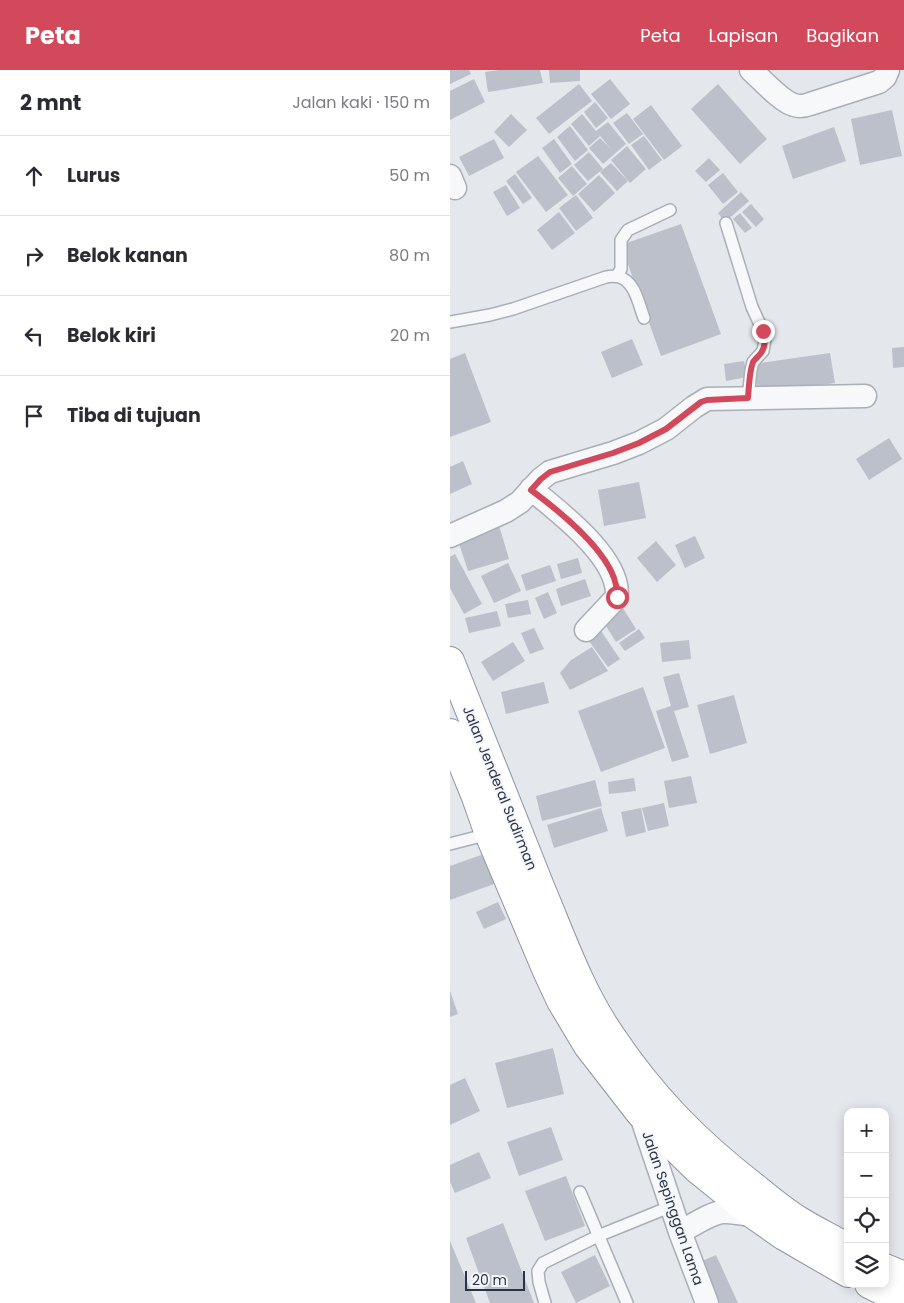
<!DOCTYPE html>
<html lang="id">
<head>
<meta charset="utf-8">
<style>
	body { margin:0; font-family:Poppins,sans-serif; background:#f2f2f3; color:#2b2b33 }
	.controls { position:absolute; right:15px; bottom:15px; display:grid; overflow:hidden; border-radius:10px; box-shadow:0 2px 12px #0003 }
	.controls button { width:45px; height:45px; display:grid; place-items:center; padding:0; border:0; border-bottom:1px solid #e1e1e2; background:#fff; color:#2b2b33; font:25px sans-serif }
	.scale { position:absolute; left:15px; bottom:12px; width:60px; box-sizing:border-box; padding-left:5px; border:2px solid #2b3445; border-top:0; font-size:14px; line-height:18px; white-space:nowrap; color:#2b3445; -webkit-text-stroke:4px #f4f6f9; paint-order:stroke }
	.stop { position:absolute; width:15px; height:15px; margin:-11px; border:4px solid #d1495b; border-radius:50%; background:#fff }
	.stop.end { background:#d1495b; border-color:#fff; box-shadow:0 1px 5px #0008 }
	.list { margin:0; padding:0; list-style:none }
	h2 { display:flex; justify-content:space-between; align-items:center; height:65px; margin:0; padding:0 20px; font-size:21px }
	h2 small { font-size:16px; font-weight:400; color:#7c7c81 }
	.list li { display:grid; grid-template-columns:32px 1fr auto; gap:15px; align-items:center; box-sizing:border-box; height:80px; padding:0 20px; border-top:1px solid #e1e1e2 }
	.list b { display:block; font-size:19px; white-space:nowrap }
	.list em { font-size:16px; font-style:normal; color:#7c7c81 }
	.icon { flex:none; width:28px; height:28px; fill:none; stroke:currentColor; stroke-width:2; stroke-linecap:round; stroke-linejoin:round }
	.map { position:relative; flex:none; width:454px; height:1233px; overflow:hidden }
	header { display:flex; align-items:center; gap:30px; box-sizing:border-box; height:70px; padding:0 25px; background:#d1495b; color:#fff }
	header strong { font-size:24px }
	nav { display:flex; gap:28px; margin-inline-start:auto; font-size:18px }
	main { display:flex }
	aside { flex:1; background:#fff }
	.map>svg:first-child { display:block }
	.building { fill:#bbc0ca }
	.lines { fill:none; stroke-linecap:round; stroke-linejoin:round }
	.service-casing { stroke:#a9aeb7; stroke-width:14 }
	.minor-casing { stroke:#a9aeb7; stroke-width:25 }
	.trunk-casing { stroke:#8b94a3; stroke-width:30 }
	.service { stroke:#f7f8fa; stroke-width:11 }
	.minor { stroke:#f7f8fa; stroke-width:22 }
	.trunk { stroke:#fff; stroke-width:28 }
	.route { stroke:#d1495b; stroke-width:6 }
	.labels { text-anchor:middle; dominant-baseline:central; stroke-width:4; stroke-linejoin:round; paint-order:stroke }
	.street-label { font-size:14px; fill:#2b3445; stroke:#f4f6f9 }
</style>
</head>
<body>
<header>
<strong>Peta</strong>
<nav><a>Peta</a><a>Lapisan</a><a>Bagikan</a></nav>
</header>
<main>
<aside>
<h2>2 mnt<small>Jalan kaki · 150 m</small></h2>
<ul class="list">
<li><svg class="icon" aria-label="ahead" viewBox="0 0 24 24"><path d="M12 20V5M6 11l6-6 6 6"/></svg><div><b>Lurus</b></div><em>50 m</em></li>
<li><svg class="icon" aria-label="right" viewBox="0 0 24 24"><path d="M7 20v-9h11M14 6l5 5-5 5"/></svg><div><b>Belok kanan</b></div><em>80 m</em></li>
<li><svg class="icon" aria-label="left" viewBox="0 0 24 24"><path d="M17 20v-9H6M10 6l-5 5 5 5"/></svg><div><b>Belok kiri</b></div><em>20 m</em></li>
<li><svg class="icon" aria-label="arrive" viewBox="0 0 24 24"><path d="M6 21V4h12l-3 4 3 4H6"/></svg><div><b>Tiba di tujuan</b></div></li>
</ul>
</aside>
<div class="map">
<svg width="454" height="1233" viewBox="0 0 454 1233">
	<rect width="100%" height="100%" fill="#e4e7ec"/>
	<path class="building" d="M0,0h19l2,4 -21,10z
		M49,0h41l3,13 -55,9 -3,-20z
		M99,0h31v11l-30,2z
		M24,9l11,23 -35,18v-29z
		M160,9l20,25 -19,15 -20,-25z
		M129,14l13,17 -43,33 -13,-16z
		M268,14l49,55 -27,25 -49,-55z
		M145,32l13,16 -12,10 -12,-16z
		M201,35l31,41 -18,14 -31,-41z
		M442,40l10,46 -42,9 -9,-46z
		M177,43l16,21 -14,10 -16,-21z
		M61,44l16,16 -18,17 -15,-15z
		M132,44l18,22 -11,10 -18,-22z
		M158,52l18,22 -23,20 -14,-16 11,-10 11,11 -15,-18z
		M120,56l18,24 -13,11 -18,-24z
		M384,57l12,34 -53,18 -11,-33z
		M194,66l18,24 -13,10 -18,-25z
		M44,69l10,19 -35,18 -10,-19z
		M104,69l18,25 -12,9 -18,-25z
		M177,76l19,23 -16,14 -19,-23z
		M139,82l14,17 -15,12 -14,-16z
		M88,86l30,39 -22,17 -30,-40z
		M259,88l11,12 -14,12 -11,-11z
		M161,93l17,18 -11,10 -17,-19z
		M122,96l15,18 -14,12 -15,-18z
		M273,103l15,19 -15,12 -15,-19z
		M65,104l17,24 -9,6 -17,-23z
		M149,105l16,18 -21,19 -16,-18z
		M56,115l14,23 -13,8 -14,-24z
		M291,122l8,9 -24,21 -7,-9z
		M126,125l17,23 -17,13 -17,-23z
		M301,134l13,15 -8,8 -14,-15z
		M109,142l16,21 -23,17 -15,-20z
		M290,143l12,15 -7,5 -12,-14z
		M231,154l40,110 -60,22 -40,-111z
		M182,269l11,26 -31,13 -11,-26z
		M454,277v20l-11,1 -1,-20z
		M15,283l26,69 -41,15v-78z
		M380,283l5,30 -77,10 -5,-29z
		M294,291l3,16 -21,4 -2,-17z
		M439,368l13,21 -33,21 -13,-21z
		M13,391l9,23 -22,10v-27z
		M189,412l7,36 -42,8 -6,-36z
		M48,452l11,37 -41,12 -12,-37z
		M245,466l10,22 -20,10 -10,-23z
		M206,471l20,24 -19,17 -20,-24z
		M5,484l27,50 -18,10 -14,-26v-31z
		M128,488l4,15 -21,6 -4,-15z
		M58,493l13,28 -27,12 -13,-27z
		M100,495l6,16 -30,10 -5,-16z
		M135,509l6,17 -30,10 -5,-17z
		M98,522l9,21 -13,6 -9,-21z
		M78,530l3,14 -23,4 -3,-14z
		M171,535l15,24 -20,13 -15,-24z
		M47,541l4,15 -32,7 -4,-15z
		M84,558l10,21 -14,5 -9,-21z
		M149,558l21,31 -12,8 -22,-30z
		M189,559l6,9 -20,13 -6,-8z
		M239,570l2,19 -29,3 -2,-19z
		M63,572l12,19 -32,20 -12,-19z
		M142,577l16,24 -38,19 -10,-17 11,-13z
		M229,603l10,34 -15,4 15,46 -17,5 -16,-51 15,-5 -8,-29z
		M94,612l5,21 -43,11 -5,-22z
		M193,617l22,61 -64,24 -23,-61z
		M284,625l13,48 -37,11 -13,-49z
		M241,706l6,27 -28,5 -5,-27z
		M184,708l2,13 -27,3 -1,-12z
		M145,710l7,26 -60,15 -6,-25z
		M214,733l5,23 -21,5 -6,-23z
		M151,738l7,23 -54,17 -7,-23z
		M191,738l5,24 -20,5 -5,-25z
		M34,784l10,30 -44,16v-34z
		M48,832l8,17 -22,10 -8,-17z
		M0,921l8,23 -8,3z
		M103,978l11,46 -57,14 -12,-45z
		M15,1008l15,33 -30,14v-40z
		M101,1057l12,33 -44,16 -12,-34z
		M29,1082l12,26 -36,15 -5,-11v-17z
		M116,1106l19,50 -40,15 -20,-50z
		M53,1153l31,80h-44l-24,-65z
		M0,1171l26,62h-26z
		M145,1185l15,31 -34,17 -15,-31z
		M266,1185l22,48h-18l-20,-41z"/>
	<g class="lines">
		<g class="service-casing">
			<path id="service" d="M276,153l26,84 11,24 2,9 -2,11 -10,11 -2,8 -3,28
				M167,206l4,-7v-29l7,-10 42,-20
				M0,252l40,-7 23,-6 93,-32c4,-1 9,-1 13,0 16,4 20,28 25,41
				M0,774l39,-10
				M130,1122l47,111
				M95,1233l-6,-21 -1,-11 5,-8 55,-27 74,-30"/>
		</g>
		<g class="minor-casing">
			<path id="minor" d="M301,0c11,10 31,32 43,35 6,2 11,1 16,-1l69,-22 6,-5 3,-7
				M0,106l5,12
				M81,419c27,22 78,61 85,96 1,4 1,8 1,12l-31,33
				M0,466l56,-25 14,-9 21,-23 9,-7 63,-19 26,-10 27,-14 28,-22 13,-8 158,-3
				M190,1043l40,119 27,71
				M230,1162c12,-6 30,-19 43,-20 11,-1 26,5 35,1"/>
		</g>
		<g class="trunk-casing">
			<path id="trunk" d="M0,591c30,76 60,152 91,228 21,50 39,102 70,147 40,60 85,106 142,150 15,12 29,24 45,34 16,10 33,18 50,28
				M0,663l26,64 13,37 58,137 14,30 27,45 52,67 56,55 58,47 30,21 64,37
				M435,1198l19,8
				M419,1214l18,9 17,6"/>
		</g>
		<use href="#service" class="service"/>
		<use href="#minor" class="minor"/>
		<use href="#trunk" class="trunk"/>
	</g>
	<g class="lines">
		<path class="route" d="M167,527c0,-4 0,-8 -1,-12 -7,-34 -58,-75 -85,-95l10,-11 9,-7 63,-19 26,-10 27,-14 35,-27 6,-2 41,-2c1,-11 1,-25 5,-36 2,-3 5,-5 8,-9 5,-7 4,-14 2,-22"/>
	</g>
	<g class="labels">
		<g class="street-label">
			<text transform="translate(50 718) rotate(68)">Jalan Jenderal Sudirman</text>
			<text transform="translate(223 1138) rotate(71)">Jalan Sepinggan Lama</text>
		</g>
	</g>
</svg>
<div class="controls">
<button>+</button>
<button>−</button>
<button><svg class="icon" aria-label="locate" viewBox="0 0 24 24"><circle cx="12" cy="12" r="6"/><path d="M12 2v4M12 18v4M2 12h4M18 12h4"/></svg></button>
<button><svg class="icon" aria-label="layers" viewBox="0 0 24 24"><path d="M12 4l9 5-9 5-9-5zM3 14l9 5 9-5"/></svg></button>
</div>
<div class="scale">20 m</div>
<div class="stop" style="left:167px;top:527px"></div>
<div class="stop end" style="left:313px;top:261px"></div>
</div>
</main>
</body>
</html>
